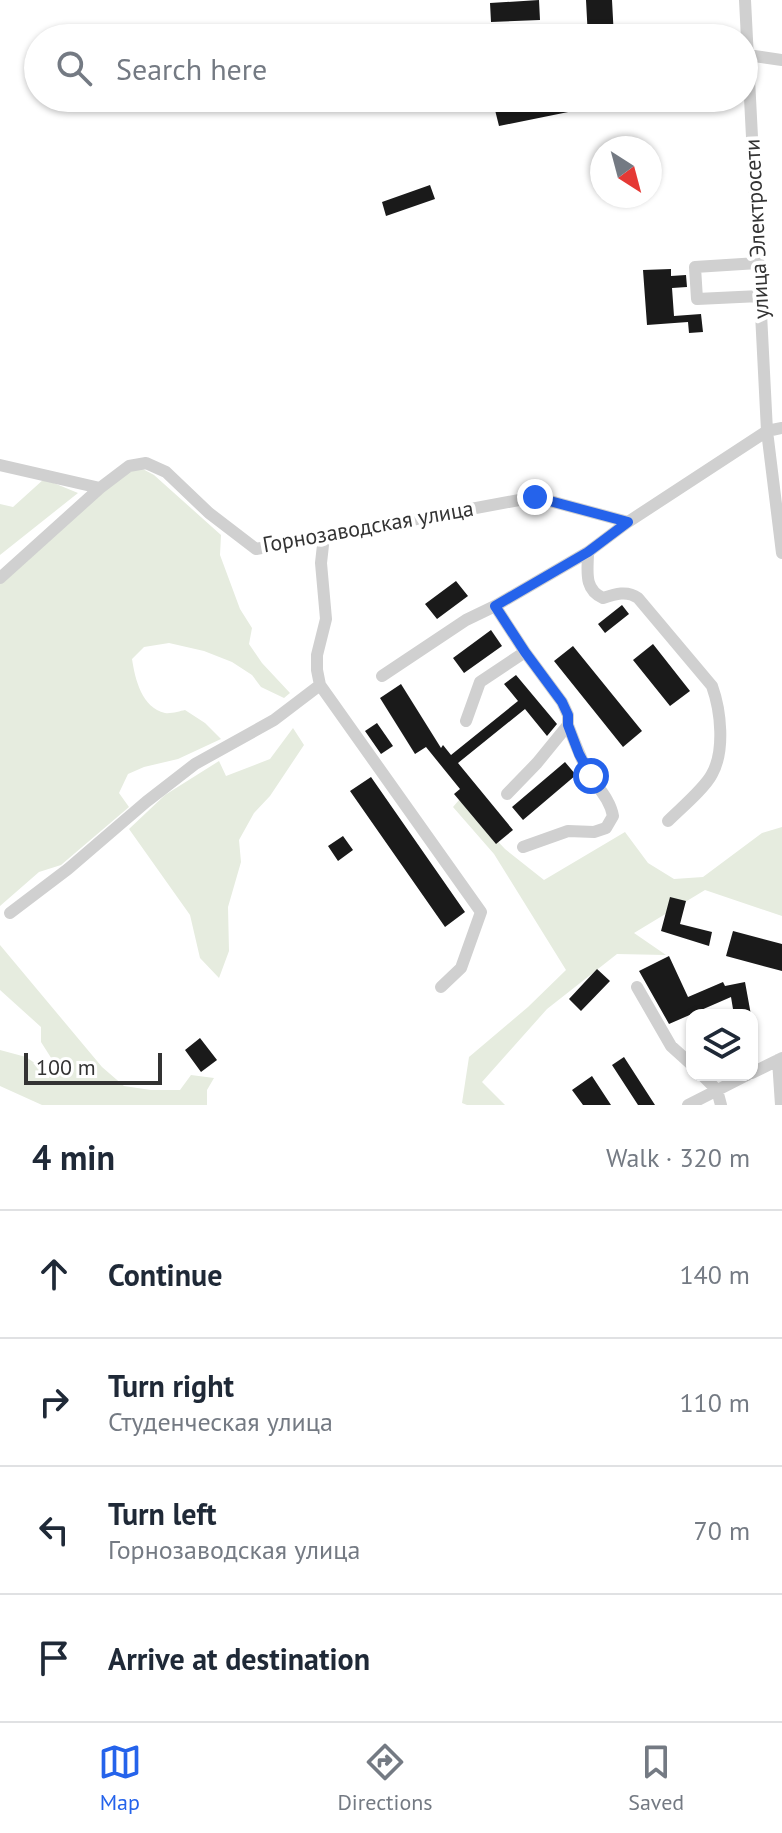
<!DOCTYPE html>
<html lang="en">
<head>
<meta charset="utf-8">
<style>
	body { margin:0; font-family:"PT Sans",sans-serif; background:#f6f6f7; color:#1f2937 }
	.controls { position:absolute; right:24px; bottom:24px; display:grid; overflow:hidden; border-radius:16px; box-shadow:0 2px 6px #0004 }
	.controls button { width:72px; height:72px; display:grid; place-items:center; padding:0; border:0; border-bottom:2px solid #e0e1e3; background:#fff; color:#1f2937; font:40px sans-serif }
	.compass { position:absolute; left:590px; top:136px; width:72px; height:72px; border-radius:50%; background:#fff; box-shadow:0 2px 6px #0004; rotate:144deg }
	.scale { position:absolute; left:24px; bottom:20px; width:138px; box-sizing:border-box; padding-left:8px; border:4px solid #333; border-top:0; font-size:22px; line-height:28px; white-space:nowrap; color:#333; -webkit-text-stroke:6px #fff; paint-order:stroke }
	.stop { position:absolute; width:24px; height:24px; margin:-18px; border:6px solid #2563eb; border-radius:50%; background:#fff }
	.stop.end { background:#2563eb; border-color:#fff; box-shadow:0 2px 8px #0008 }
	.list { margin:0; padding:0; list-style:none }
	h2 { display:flex; justify-content:space-between; align-items:center; height:104px; margin:0; padding:0 32px; font-size:34px }
	h2 small { font-size:26px; font-weight:400; color:#747a83 }
	.list li { display:grid; grid-template-columns:52px 1fr auto; gap:24px; align-items:center; box-sizing:border-box; height:128px; padding:0 32px; border-top:2px solid #e0e1e3 }
	.list b { display:block; font-size:30px; white-space:nowrap }
	.list p { margin:0; font-size:26px; white-space:nowrap; color:#747a83 }
	.list em { font-size:26px; font-style:normal; color:#747a83 }
	.icon { flex:none; width:44px; height:44px; fill:none; stroke:currentColor; stroke-width:2; stroke-linecap:round; stroke-linejoin:round }
	.map { position:relative; flex:none; width:782px; height:1105px; overflow:hidden }
	.search { position:absolute; background:#fff; box-shadow:0 2px 6px #0004; left:24px; right:24px; top:24px; height:88px; display:flex; align-items:center; gap:20px; box-sizing:border-box; padding:0 28px; border-radius:44px; color:#747a83; font-size:30px }
	.sheet { height:616px; background:#fff }
	nav { display:flex; justify-content:space-around; align-items:center; box-sizing:border-box; height:112px; border-top:2px solid #e0e1e3; background:#fff; font-size:22px; color:#747a83 }
	nav a { display:grid; justify-items:center; gap:4px }
	nav .on { color:#2563eb }
	.map>svg:first-child { display:block }
	.green { fill:#e6ecdf }
	.building { fill:#1a1a1a }
	.lines { fill:none; stroke-linecap:round; stroke-linejoin:round }
	.minor { stroke:#d0d0d0; stroke-width:12 }
	.route { stroke:#2563eb; stroke-width:10 }
	.labels { text-anchor:middle; dominant-baseline:central; stroke-width:8; stroke-linejoin:round; paint-order:stroke }
	.street-label { font-size:22px; fill:#333; stroke:#fff }
</style>
</head>
<body>
<div class="map">
<svg width="782" height="1105" viewBox="0 0 782 1105">
	<rect width="100%" height="100%" fill="#fff"/>
	<path class="green" d="M141,468l13,7 67,60 -1,20 20,54 12,19 -3,16 13,19 28,30 -6,5 -23,-11 -9,-12 -20,-13 -28,-11 -35,-8 -25,4 -12,12c3,20 10,49 33,54 6,1 15,-2 20,-3l20,13 16,16 -43,20 -34,8 -16,7 -9,19 10,14 -68,58 -22,7 -39,34v-326c27,-24 111,-108 141,-112z
		M44,479l34,14 -78,62v-51l13,3z
		M293,728l11,17 -34,51 -16,17 -15,27 2,22 -13,45 1,44 -10,27 -19,-20 -10,-43 -61,-86 36,-34 54,-34 7,15 44,-17z
		M459,800l46,49 39,31 81,-48 23,31 26,16 29,-2 59,-44 20,-6v89l-77,-26 -71,43 32,22 -49,-1 -70,55 -65,73 23,23h-38l-5,-2 7,-46 59,-50 38,-37 -72,-116 -41,-47z
		M0,945l102,122 22,19 27,4h29l11,-15 23,3 -7,12v15h-165l-42,-19v-36l26,7 23,16 6,-9 -14,-22v-15l-41,-37z"/>
	<path class="building" d="M539,0l1,20 -49,2 -1,-19z
		M586,0h26l2,38h-26z
		M577,102l1,8 -79,16 -4,-16 33,-7 1,9z
		M430,185l5,14 -49,17 -4,-14z
		M671,269v7l15,-1 1,12 -15,1 2,28 27,-2 2,18 -14,1 -1,-11 -41,3 -4,-55z
		M456,581l12,15 -31,23 -12,-15z
		M622,605l7,9 -24,19 -7,-9z
		M491,630l11,16 -38,27 -11,-15z
		M653,644l37,47 -20,15 -37,-46z
		M573,646l69,85 -19,16 -69,-86z
		M516,675l41,49 -10,12 -22,-27 -67,54 55,67 -17,14 -42,-50 6,-5 -34,-42 -11,7 -35,-56 21,-14 40,64 2,-3 8,10 67,-54 -14,-17z
		M377,723l16,23 -12,8 -16,-23z
		M565,762l11,13 -53,45 -11,-13z
		M371,777l94,135 -20,15 -95,-136z
		M343,836l10,14 -15,11 -10,-15z
		M670,897l16,4 -6,23 32,8 -3,14 -48,-15z
		M733,931l49,13v27l-56,-15z
		M669,956l19,41 35,-15 2,4 20,-4 6,33h-17l-3,-18 -62,27 -30,-53z
		M597,969l13,12 -29,30 -12,-12z
		M200,1038l17,22 -16,12 -16,-22z
		M624,1057l31,48h-17l-26,-40z
		M592,1076l19,29h-28l-11,-15z"/>
	<g class="lines">
		<path class="minor" d="M745,0l22,431 15,122
			M747,55l35,5
			M758,263l-63,4 2,32 63,-3
			M0,465l100,23 29,-22 17,-3 20,9 43,41 47,36 279,-52 93,25
			M324,536l-3,27 5,56 -9,36v15l3,15 161,227 -20,56 -20,19
			M588,552c0,18 -5,37 15,46 12,-4 24,-8 35,0l74,88c9,25 13,65 0,88 -7,14 -32,35 -44,47
			M0,578l100,-90
			M495,606l30,46 37,50 6,13v10l-31,38 -30,31
			M382,676l84,-56 29,-14 93,-54 40,-30 139,-91 15,-3
			M466,721l14,-39 45,-30
			M523,847l45,-16 26,1 12,-4 7,-12c-3,-17 -16,-29 -25,-44 -8,-15 -14,-31 -20,-47
			M10,913l58,-44 78,-67 49,-38 79,-44 46,-35
			M637,987l34,59 21,19
			M778,1060l3,45
			M752,1073l30,-15
			M702,1075l15,15 4,15
			M688,1105l59,-30"/>
	</g>
	<g class="lines">
		<path class="route" d="M535,497l93,25 -40,30 -93,54 30,46 37,50 6,13v10l11,29 12,22"/>
	</g>
	<g class="labels">
		<g class="street-label">
			<text transform="translate(756 229) rotate(-93)">улица Электросети</text>
			<text transform="translate(368 526) rotate(-10)">Горнозаводская улица</text>
		</g>
	</g>
</svg>
<div class="controls">
<button><svg class="icon" aria-label="layers" viewBox="0 0 24 24"><path d="M12 4l9 5-9 5-9-5zM3 14l9 5 9-5"/></svg></button>
</div>
<svg class="compass" viewBox="-18 -18 36 36"><path d="M0-13l5 13h-10z" fill="#e53935"/><path d="M0 13l5-13h-10z" fill="#747a83"/></svg>
<div class="scale">100 m</div>
<div class="stop" style="left:591px;top:776px"></div>
<div class="stop end" style="left:535px;top:497px"></div>
<div class="search"><svg class="icon" aria-label="search" viewBox="0 0 24 24"><circle cx="10" cy="10" r="6"/><path d="M15 15l6 6"/></svg>Search here</div>
</div>
<section class="sheet">
<h2>4 min<small>Walk · 320 m</small></h2>
<ul class="list">
<li><svg class="icon" aria-label="ahead" viewBox="0 0 24 24"><path d="M12 20V5M6 11l6-6 6 6"/></svg><div><b>Continue</b></div><em>140 m</em></li>
<li><svg class="icon" aria-label="right" viewBox="0 0 24 24"><path d="M7 20v-9h11M14 6l5 5-5 5"/></svg><div><b>Turn right</b><p>Студенческая улица</p></div><em>110 m</em></li>
<li><svg class="icon" aria-label="left" viewBox="0 0 24 24"><path d="M17 20v-9H6M10 6l-5 5 5 5"/></svg><div><b>Turn left</b><p>Горнозаводская улица</p></div><em>70 m</em></li>
<li><svg class="icon" aria-label="arrive" viewBox="0 0 24 24"><path d="M6 21V4h12l-3 4 3 4H6"/></svg><div><b>Arrive at destination</b></div></li>
</ul>
</section>
<nav>
<a class="on"><svg class="icon" aria-label="map" viewBox="0 0 24 24"><path d="M3 6l6-2 6 2 6-2v14l-6 2-6-2-6 2zM9 4v14M15 6v14"/></svg>Map</a>
<a><svg class="icon" aria-label="directions" viewBox="0 0 24 24"><path d="M12 3l9 9-9 9-9-9zM9 14v-3h6M13 9l2 2-2 2"/></svg>Directions</a>
<a><svg class="icon" aria-label="saved" viewBox="0 0 24 24"><path d="M7 4h10v16l-5-4-5 4z"/></svg>Saved</a>
</nav>
</body>
</html>
